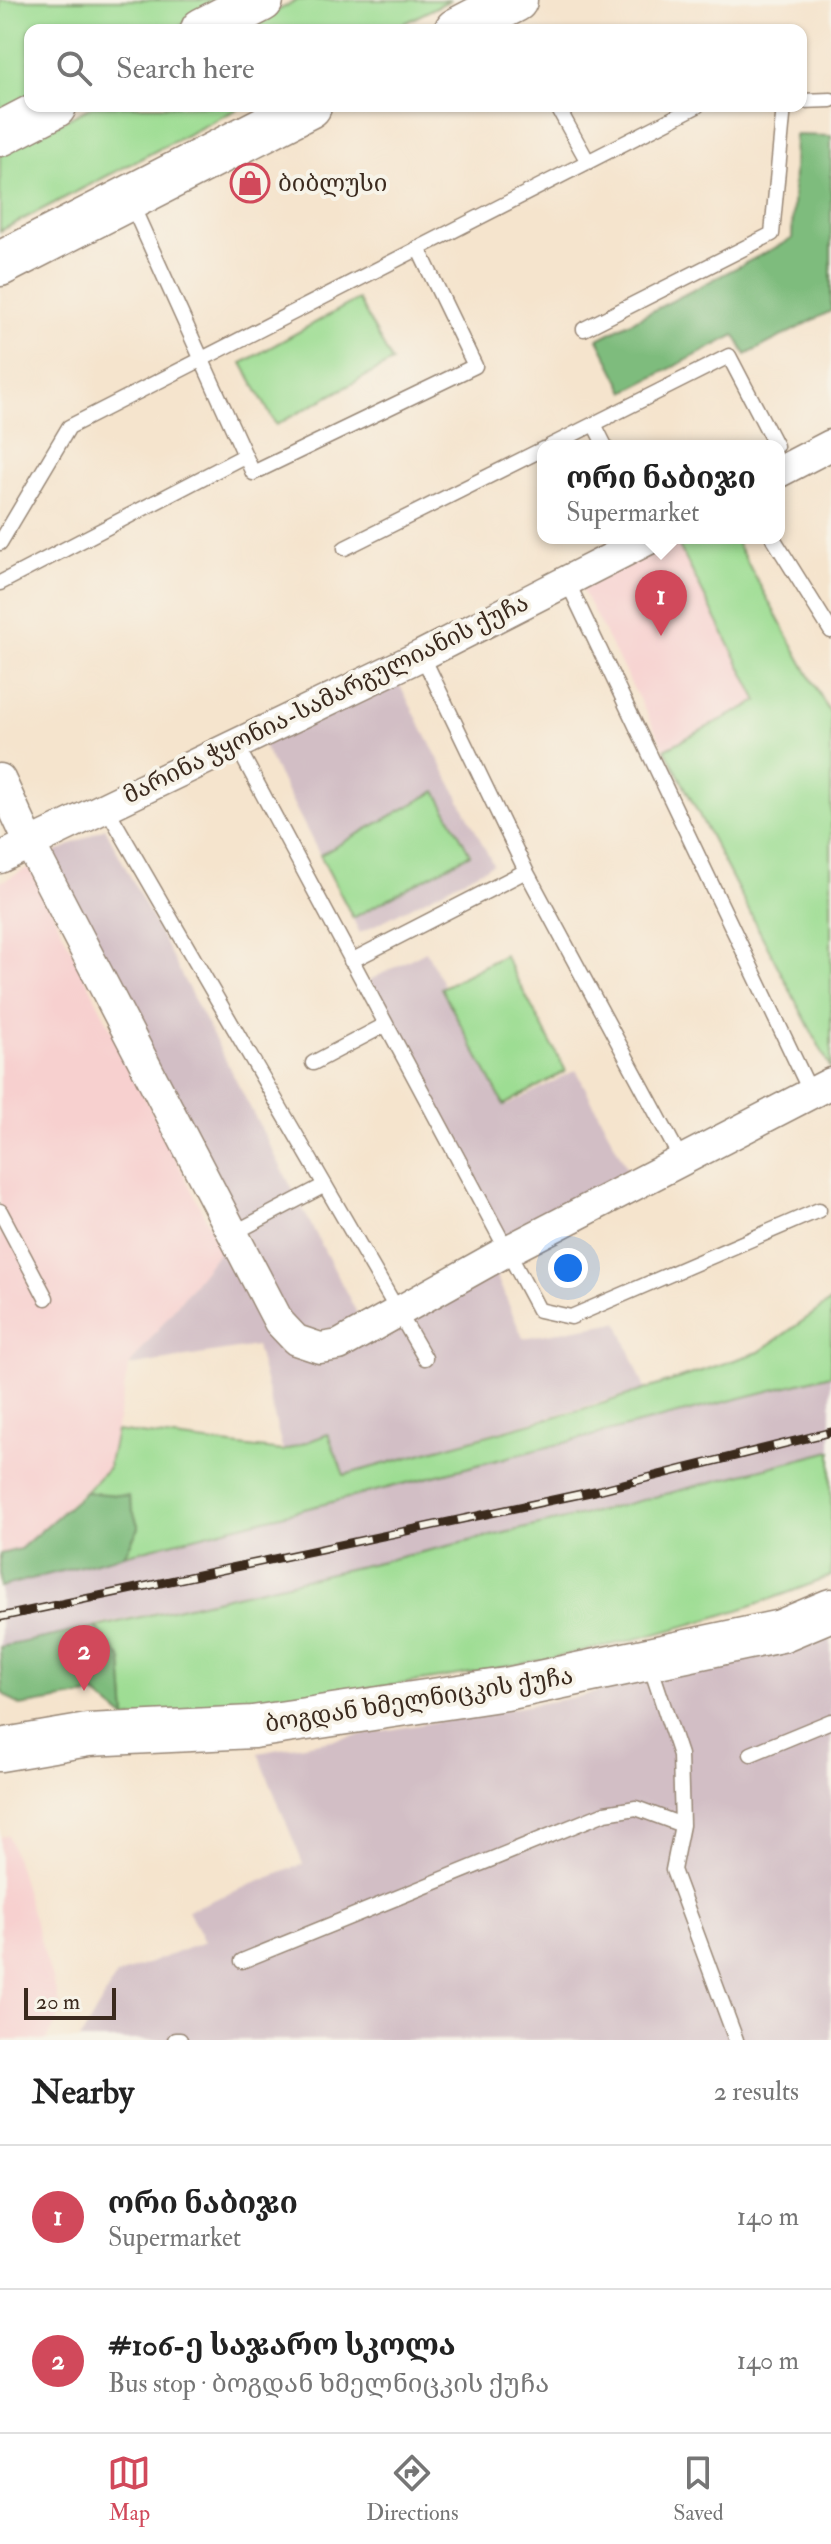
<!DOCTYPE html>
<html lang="en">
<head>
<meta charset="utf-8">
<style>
	body { margin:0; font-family:"IM FELL Double Pica","Noto Serif Georgian",serif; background:#f6f6f6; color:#222 }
	.scale { position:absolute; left:24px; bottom:20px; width:92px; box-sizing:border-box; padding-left:8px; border:4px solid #3b2a1e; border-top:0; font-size:22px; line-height:28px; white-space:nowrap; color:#3b2a1e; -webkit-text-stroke:6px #f7f3e8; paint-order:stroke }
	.you { position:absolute; left:568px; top:1268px; width:28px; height:28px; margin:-20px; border:6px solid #fff; border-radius:50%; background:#1a73e8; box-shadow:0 0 0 12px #1a73e833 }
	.badge { display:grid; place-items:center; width:52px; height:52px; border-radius:50%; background:#d1495b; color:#fff; font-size:26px; font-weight:700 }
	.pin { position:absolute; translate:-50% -66px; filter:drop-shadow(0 2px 4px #0008) }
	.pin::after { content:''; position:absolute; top:42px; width:28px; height:24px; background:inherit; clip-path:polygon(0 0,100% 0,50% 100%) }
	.popup { position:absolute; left:537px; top:440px; width:248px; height:104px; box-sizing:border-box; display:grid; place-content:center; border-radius:16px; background:#fff; filter:drop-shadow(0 2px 6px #0005); font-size:26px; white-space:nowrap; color:#767676 }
	.popup b { font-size:30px; color:#222 }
	.popup::after { content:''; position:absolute; left:50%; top:100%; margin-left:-16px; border:16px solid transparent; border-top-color:#fff }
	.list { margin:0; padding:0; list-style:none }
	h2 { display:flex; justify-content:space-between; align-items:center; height:104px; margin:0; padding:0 32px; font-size:34px }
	h2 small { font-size:26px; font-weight:400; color:#767676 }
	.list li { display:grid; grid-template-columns:52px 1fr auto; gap:24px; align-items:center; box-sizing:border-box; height:144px; padding:0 32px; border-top:2px solid #e0e0e0 }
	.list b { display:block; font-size:30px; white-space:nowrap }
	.list p { margin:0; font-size:26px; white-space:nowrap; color:#767676 }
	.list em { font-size:26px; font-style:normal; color:#767676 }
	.icon { flex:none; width:44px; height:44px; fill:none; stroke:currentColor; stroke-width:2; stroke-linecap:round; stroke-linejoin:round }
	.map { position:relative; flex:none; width:831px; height:2040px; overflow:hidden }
	.search { position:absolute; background:#fff; box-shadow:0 2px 6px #0004; left:24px; right:24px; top:24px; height:88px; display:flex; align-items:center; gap:20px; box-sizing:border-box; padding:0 28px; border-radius:16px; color:#767676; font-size:30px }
	.sheet { height:392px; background:#fff }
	nav { display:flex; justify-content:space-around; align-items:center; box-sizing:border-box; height:112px; border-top:2px solid #e0e0e0; background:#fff; font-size:22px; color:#767676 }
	nav a { display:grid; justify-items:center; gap:4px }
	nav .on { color:#d1495b }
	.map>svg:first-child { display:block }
	.built { fill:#f7d0cf }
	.industrial { fill:#d2bec5 }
	.green { fill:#9ddd93; stroke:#6c8458; stroke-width:2 }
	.forest { fill:#7ebc7d; stroke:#5c734e; stroke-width:2 }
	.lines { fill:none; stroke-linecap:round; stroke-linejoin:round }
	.service-casing { stroke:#988776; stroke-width:17 }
	.minor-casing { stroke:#988776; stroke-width:33 }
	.secondary-casing { stroke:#988776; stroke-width:45 }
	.primary-casing { stroke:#988776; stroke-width:47 }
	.service { stroke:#fff; stroke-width:14 }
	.minor { stroke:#fff; stroke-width:30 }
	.secondary { stroke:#fff; stroke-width:42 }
	.primary { stroke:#fff; stroke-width:44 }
	.rail-casing { stroke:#3b2a1e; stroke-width:9 }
	.rail { stroke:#f7f3e8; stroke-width:6; stroke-dasharray:18; stroke-linecap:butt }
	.labels { text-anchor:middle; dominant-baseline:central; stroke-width:8; stroke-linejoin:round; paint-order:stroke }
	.poi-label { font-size:24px; fill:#3b2a1e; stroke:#f7f3e8; text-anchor:start }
	.street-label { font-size:24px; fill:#3b2a1e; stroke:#f7f3e8 }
</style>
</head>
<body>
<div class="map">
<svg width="831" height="2040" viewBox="0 0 831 2040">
	<rect width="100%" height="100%" fill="#f7f3e8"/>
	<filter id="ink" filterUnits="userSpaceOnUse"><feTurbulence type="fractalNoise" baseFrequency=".0125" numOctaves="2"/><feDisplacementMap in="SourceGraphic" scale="16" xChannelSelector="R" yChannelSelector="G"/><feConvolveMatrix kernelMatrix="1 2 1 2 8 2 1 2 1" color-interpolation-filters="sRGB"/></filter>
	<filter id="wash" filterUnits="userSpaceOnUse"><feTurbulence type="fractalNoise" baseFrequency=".006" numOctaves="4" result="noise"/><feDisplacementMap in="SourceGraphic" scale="32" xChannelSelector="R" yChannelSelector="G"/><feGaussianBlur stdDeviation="1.8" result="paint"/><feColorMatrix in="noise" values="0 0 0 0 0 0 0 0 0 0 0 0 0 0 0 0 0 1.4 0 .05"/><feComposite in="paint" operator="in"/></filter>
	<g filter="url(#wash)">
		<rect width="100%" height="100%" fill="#f5e4cd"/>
		<path class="built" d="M672,538h3l83,163 -93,48 -87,-167z
			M30,867l191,382 -92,117 -21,102 -88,81 -20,5v-672z
			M8,1834l54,178 -15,28h-47v-203z"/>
		<path class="industrial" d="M396,678l97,186 -133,69 -97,-188z
			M105,828l256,493 -31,9 -23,1 -15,-5 -244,-470z
			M426,951l80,155 70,-36 56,108 -127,66 -137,-263z
			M221,1249l43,82 28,28 23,3 22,-6 156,-88 30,70 95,-16 27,67 -301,86 -17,-41 -44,17 -27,-105 -127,20z
			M831,1375v76l-36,12 -385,92 -410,92v-60z
			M831,1624v416h-751l36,-64 88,-34 -16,-32 115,-46 -45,-111 324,-57 198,-52z"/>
		<path class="green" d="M0,0h231l-59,30h-142v73l-30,15z
			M298,0h152l-59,30h-151z
			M93,106h150l-243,125v-77z
			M358,299l34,63 -116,63 -34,-62z
			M675,538h59l97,177v354l-166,-320 93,-48z
			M436,791l34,63 -117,64 -33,-63z
			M504,955l62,116 -62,34 -63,-117z
			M831,1301v74l-707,180 15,-27 -11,-31 -43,-5 23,-24 8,-37 167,20 45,-17 16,41 260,-72 155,-51z
			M831,1451v125c-150,62 -310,91 -470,114 -78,12 -156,23 -235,29l-4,-59 -25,-33 507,-117z"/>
		<path class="forest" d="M795,135l36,1v175l-85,44 -11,-20 -110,57 -27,-53 194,-100z
			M85,1492l43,4 11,32 -15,27 -124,32v-33l20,-5z
			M96,1627l26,33 4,59 -31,-25 -75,12 -18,-13 -2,-46z"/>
	</g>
	<g filter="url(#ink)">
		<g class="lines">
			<g class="service-casing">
				<path id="service" d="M801,101l30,-1
					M557,106l31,56
					M131,203l122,270 222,-107 -57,-118
					M584,329l188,-95 12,-128
					M594,424l11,22
					M550,446l179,-90 47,90
					M773,538l58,93
					M0,543l69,-116 628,-321
					M345,548l198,-99
					M567,581l244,512
					M0,583l244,-127
					M422,655l104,216 156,290
					M236,744l303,566 32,7 248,-107
					M106,807l319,551
					M351,961l175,-90
					M313,1063l72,-38
					M0,1211l46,87
					M232,1234l93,-49
					M649,1662l31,93 2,70 -9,45 63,170
					M751,1754l80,-33
					M242,1961l363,-148 31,-5 46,17
					M175,2040h5"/>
			</g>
			<g class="minor-casing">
				<path id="minor" d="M779,472l52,-27
					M0,779l30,65 249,478 17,18 24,8 19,-3 166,-93 326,-169
					M0,858l422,-203 229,-117"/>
			</g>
			<g class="secondary-casing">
				<path id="secondary" d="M0,1750l88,-15 165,-8 253,-38 275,-58 50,-21"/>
			</g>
			<g class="primary-casing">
				<path id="primary" d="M203,30l58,-30
					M457,30l58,-30
					M0,134l54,-28
					M0,264l309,-158"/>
			</g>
			<use href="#service" class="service"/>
			<use href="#minor" class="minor"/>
			<use href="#secondary" class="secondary"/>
			<use href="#primary" class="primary"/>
			<g class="rail-casing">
				<path id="rail" d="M0,1617l595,-126 236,-59"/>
			</g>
			<use href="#rail" class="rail"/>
		</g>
	</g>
	<defs>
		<g id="shop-ring" transform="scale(2)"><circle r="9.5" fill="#f7f3e8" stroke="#d1495b" stroke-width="1.5"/><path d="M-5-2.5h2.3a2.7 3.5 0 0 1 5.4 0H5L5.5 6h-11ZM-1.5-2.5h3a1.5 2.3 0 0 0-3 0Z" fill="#d1495b"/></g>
	</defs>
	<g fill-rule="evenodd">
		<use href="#shop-ring" x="250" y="183"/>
	</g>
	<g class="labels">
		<g class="poi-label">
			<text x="278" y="183">ბიბლუსი</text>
		</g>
		<g class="street-label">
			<text transform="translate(326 699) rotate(-26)">მარინა ჭყონია-სამარგულიანის ქუჩა</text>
			<text transform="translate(419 1700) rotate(-9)">ბოგდან ხმელნიცკის ქუჩა</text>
		</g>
	</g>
</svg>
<div class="scale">20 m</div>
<div class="you"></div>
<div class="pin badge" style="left:661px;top:636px">1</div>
<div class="popup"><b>ორი ნაბიჯი</b>Supermarket</div>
<div class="pin badge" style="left:84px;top:1691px">2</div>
<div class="search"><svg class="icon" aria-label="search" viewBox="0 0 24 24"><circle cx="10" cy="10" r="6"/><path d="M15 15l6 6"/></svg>Search here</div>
</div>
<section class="sheet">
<h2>Nearby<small>2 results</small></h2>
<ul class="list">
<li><span class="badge">1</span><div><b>ორი ნაბიჯი</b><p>Supermarket</p></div><em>140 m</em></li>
<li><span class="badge">2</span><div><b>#106-ე საჯარო სკოლა</b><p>Bus stop · ბოგდან ხმელნიცკის ქუჩა</p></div><em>140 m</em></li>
</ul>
</section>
<nav>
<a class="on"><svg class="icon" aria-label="map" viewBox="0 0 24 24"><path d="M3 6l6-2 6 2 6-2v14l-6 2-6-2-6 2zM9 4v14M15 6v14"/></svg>Map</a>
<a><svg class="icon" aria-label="directions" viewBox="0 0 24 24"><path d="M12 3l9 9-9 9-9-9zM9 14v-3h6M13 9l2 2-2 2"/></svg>Directions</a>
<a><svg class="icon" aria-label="saved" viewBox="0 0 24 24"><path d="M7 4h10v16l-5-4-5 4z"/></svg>Saved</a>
</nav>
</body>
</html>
